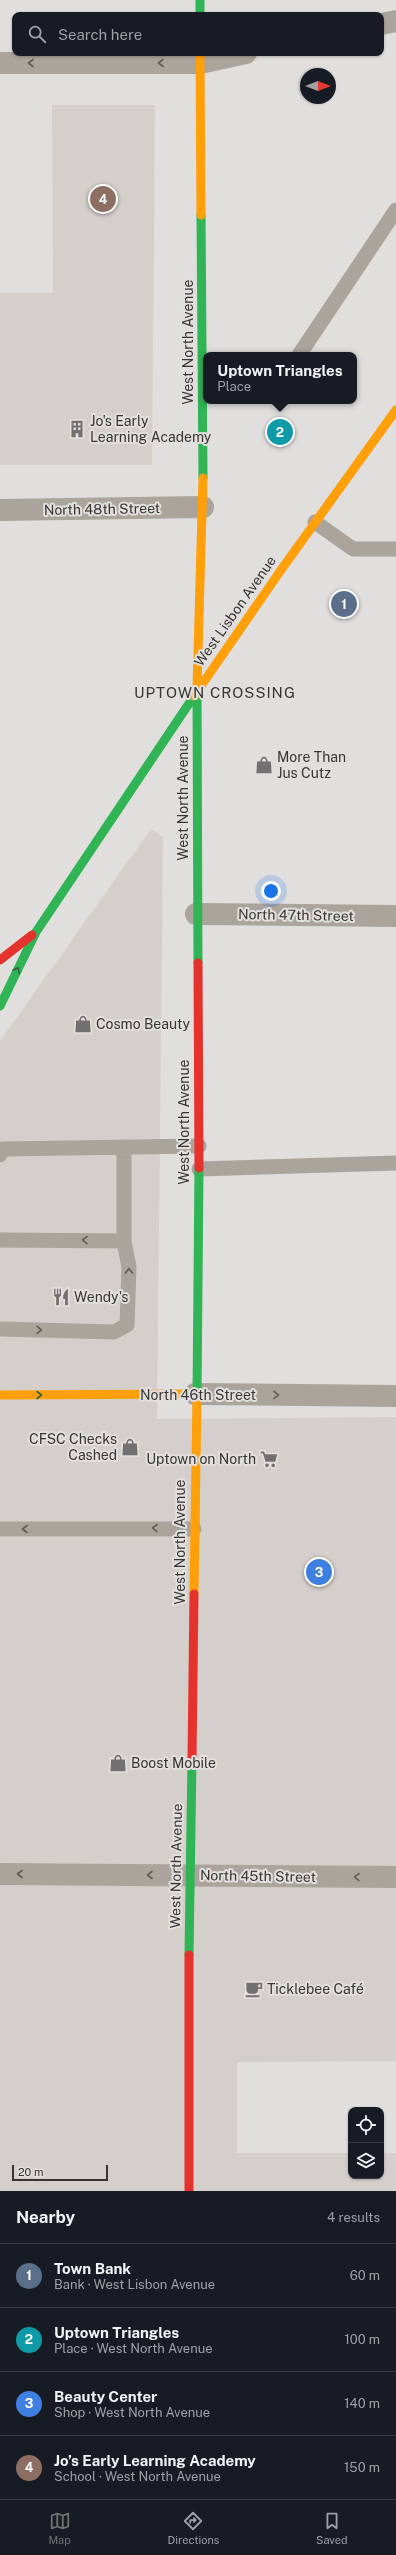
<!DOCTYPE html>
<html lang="en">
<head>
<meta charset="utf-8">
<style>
	body { margin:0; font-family:"Public Sans",sans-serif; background:#242831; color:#f1f3f6 }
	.controls { position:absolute; right:12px; bottom:12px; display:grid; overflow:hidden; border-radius:8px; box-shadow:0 1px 3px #0004 }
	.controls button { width:36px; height:36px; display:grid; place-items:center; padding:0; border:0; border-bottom:1px solid #363941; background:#171b24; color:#f1f3f6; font:20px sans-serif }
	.compass { position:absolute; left:300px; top:68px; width:36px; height:36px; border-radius:50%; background:#171b24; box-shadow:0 1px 3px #0004; rotate:90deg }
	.scale { position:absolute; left:12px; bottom:10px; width:96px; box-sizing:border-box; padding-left:4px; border:2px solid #363534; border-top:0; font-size:11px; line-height:14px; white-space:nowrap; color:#363534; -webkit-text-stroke:3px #e2dfdd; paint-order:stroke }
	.you { position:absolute; left:271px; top:891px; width:14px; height:14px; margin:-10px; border:3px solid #fff; border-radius:50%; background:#1a73e8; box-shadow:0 0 0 6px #1a73e833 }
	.badge { display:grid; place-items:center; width:26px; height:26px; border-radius:50%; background:#727070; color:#fff; font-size:13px; font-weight:700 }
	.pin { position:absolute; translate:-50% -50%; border:2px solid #fff; box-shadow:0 1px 4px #0006 }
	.popup { position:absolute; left:203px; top:352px; width:154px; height:52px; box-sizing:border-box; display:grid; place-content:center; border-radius:8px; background:#171b24; filter:drop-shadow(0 1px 3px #0005); font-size:13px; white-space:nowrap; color:#9ea1a6 }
	.popup b { font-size:15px; color:#f1f3f6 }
	.popup::after { content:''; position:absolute; left:50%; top:100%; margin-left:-8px; border:8px solid transparent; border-top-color:#171b24 }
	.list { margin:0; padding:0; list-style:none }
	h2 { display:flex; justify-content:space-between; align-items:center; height:52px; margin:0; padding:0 16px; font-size:17px }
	h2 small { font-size:13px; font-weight:400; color:#9ea1a6 }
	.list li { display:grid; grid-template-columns:26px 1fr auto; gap:12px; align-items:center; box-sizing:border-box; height:64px; padding:0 16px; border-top:1px solid #363941 }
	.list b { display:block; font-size:15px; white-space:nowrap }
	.list p { margin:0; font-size:13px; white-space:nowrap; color:#9ea1a6 }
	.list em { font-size:13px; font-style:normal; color:#9ea1a6 }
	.icon { flex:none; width:22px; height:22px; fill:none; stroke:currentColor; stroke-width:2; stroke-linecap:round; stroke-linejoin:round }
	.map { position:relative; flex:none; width:396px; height:2191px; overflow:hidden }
	.search { position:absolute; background:#171b24; box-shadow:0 1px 3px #0004; left:12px; right:12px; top:12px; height:44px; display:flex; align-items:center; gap:10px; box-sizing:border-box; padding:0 14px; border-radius:8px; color:#9ea1a6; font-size:15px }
	.sheet { height:308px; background:#171b24 }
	nav { display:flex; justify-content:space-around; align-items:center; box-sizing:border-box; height:56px; border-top:1px solid #363941; background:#171b24; font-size:11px; color:#9ea1a6 }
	nav a { display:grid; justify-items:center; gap:2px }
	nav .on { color:#727070 }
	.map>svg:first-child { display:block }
	.built { fill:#d4cfca }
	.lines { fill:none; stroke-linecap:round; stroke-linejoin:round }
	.lane { stroke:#aba49c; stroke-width:15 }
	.street { stroke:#aba49c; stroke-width:22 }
	.fast { stroke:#30b455; stroke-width:9 }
	.slow { stroke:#ff9f0a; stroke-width:9 }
	.jam { stroke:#e5322d; stroke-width:9 }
	.oneway { stroke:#5f5c58 }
	.oneway2 { stroke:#346140 }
	.labels { text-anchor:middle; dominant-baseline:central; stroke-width:4; stroke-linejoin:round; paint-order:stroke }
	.street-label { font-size:14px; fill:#363534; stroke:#e2dfdd }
	.poi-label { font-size:14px; fill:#363534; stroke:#e2dfdd; text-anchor:start }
	.neighbourhood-label { font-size:15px; letter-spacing:1px; fill:#363534; stroke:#e2dfdd }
</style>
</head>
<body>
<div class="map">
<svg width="396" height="2191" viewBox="0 0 396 2191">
	<rect width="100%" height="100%" fill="#e1dfde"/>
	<path class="built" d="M52,105h103l-3,360h-152v-172h53z
		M151,829l12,8 -6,582 239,-2v644l-159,1v91h114v23h30v-23h15v38h-396v-1150z"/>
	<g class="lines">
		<path class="lane" d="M299,355l97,-145
			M315,522l38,27h43
			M0,1155l3,-6 196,-3
			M199,1169l197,-6
			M0,1240l124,1
			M0,1329l114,3 13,-7 2,-58 -5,-26v-94
			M0,1529h194"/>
		<path class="street" d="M381,24l15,-3
			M0,63h200l46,-10
			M0,510l203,-3
			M196,914l200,2
			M195,1394l201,2
			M0,1874l396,3"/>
		<path class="fast" d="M200,0v15
			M201,215l2,263
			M197,687l1,276
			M0,1006l36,-74 158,-236
			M197,1396l2,-228
			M189,1955l3,-195"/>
		<path class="slow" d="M200,53l1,162
			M197,687l6,-209
			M194,696l87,-126 115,-160
			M0,1395l195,-1
			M194,1594l3,-198"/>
		<path class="jam" d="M0,960l32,-25
			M198,963l1,205
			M192,1760l2,-166
			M189,1955v236"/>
	</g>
	<defs><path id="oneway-chevron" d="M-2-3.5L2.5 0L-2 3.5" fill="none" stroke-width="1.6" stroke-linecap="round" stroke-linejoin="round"/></defs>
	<g class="oneway">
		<use href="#oneway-chevron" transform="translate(31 63) rotate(180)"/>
		<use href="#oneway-chevron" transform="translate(161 63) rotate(180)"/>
		<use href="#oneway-chevron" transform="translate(85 1240) rotate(-179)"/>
		<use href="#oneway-chevron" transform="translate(129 1271) rotate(-91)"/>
		<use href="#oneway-chevron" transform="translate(39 1330) rotate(1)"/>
		<use href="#oneway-chevron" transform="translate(276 1395) rotate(1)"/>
		<use href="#oneway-chevron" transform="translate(155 1528) rotate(-179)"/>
		<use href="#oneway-chevron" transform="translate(25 1529) rotate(180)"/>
		<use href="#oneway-chevron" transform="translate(20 1874) rotate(-180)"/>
		<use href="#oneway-chevron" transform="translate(150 1875) rotate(-180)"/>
		<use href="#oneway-chevron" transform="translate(357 1877) rotate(-179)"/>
	</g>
	<g class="oneway2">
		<use href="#oneway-chevron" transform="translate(17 970) rotate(-64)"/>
		<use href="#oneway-chevron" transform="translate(39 1395)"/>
	</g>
	<defs>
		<g id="building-bare" transform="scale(1.38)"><path d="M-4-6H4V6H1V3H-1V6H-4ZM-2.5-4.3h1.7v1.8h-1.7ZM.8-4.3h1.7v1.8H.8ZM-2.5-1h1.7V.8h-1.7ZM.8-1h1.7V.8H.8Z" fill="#727070" stroke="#e2dfdd" stroke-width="2.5" paint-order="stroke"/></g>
		<g id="shop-bare" transform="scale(1.38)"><path d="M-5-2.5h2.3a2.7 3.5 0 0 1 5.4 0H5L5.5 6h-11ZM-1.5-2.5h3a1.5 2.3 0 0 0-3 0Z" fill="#727070" stroke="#e2dfdd" stroke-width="2.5" paint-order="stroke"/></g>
		<g id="restaurant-bare" transform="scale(1.38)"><path d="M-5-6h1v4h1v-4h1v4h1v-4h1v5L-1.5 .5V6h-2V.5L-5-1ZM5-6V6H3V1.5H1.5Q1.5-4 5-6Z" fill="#727070" stroke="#e2dfdd" stroke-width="2.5" paint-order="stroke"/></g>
		<g id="supermarket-bare" transform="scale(1.38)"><path d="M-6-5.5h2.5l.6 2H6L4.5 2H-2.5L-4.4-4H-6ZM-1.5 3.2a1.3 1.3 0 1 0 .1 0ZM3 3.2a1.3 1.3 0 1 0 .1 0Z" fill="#727070" stroke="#e2dfdd" stroke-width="2.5" paint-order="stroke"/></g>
		<g id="cafe-bare" transform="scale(1.38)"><path d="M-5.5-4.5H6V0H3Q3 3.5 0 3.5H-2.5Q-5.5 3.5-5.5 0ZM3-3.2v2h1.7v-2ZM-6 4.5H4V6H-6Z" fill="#727070" stroke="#e2dfdd" stroke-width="2.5" paint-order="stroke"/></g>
	</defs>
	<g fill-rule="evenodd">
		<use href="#building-bare" x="77" y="429"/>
		<use href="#shop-bare" x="264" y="765"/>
		<use href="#shop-bare" x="83" y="1024"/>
		<use href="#restaurant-bare" x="61" y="1297"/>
		<use href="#shop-bare" x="130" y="1447"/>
		<use href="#supermarket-bare" x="269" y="1459"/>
		<use href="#shop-bare" x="118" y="1763"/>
		<use href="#cafe-bare" x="254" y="1989"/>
	</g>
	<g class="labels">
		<g class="street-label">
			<text transform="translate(188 342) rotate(-90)">West North Avenue</text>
			<text transform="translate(102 509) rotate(-1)">North 48th Street</text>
			<text transform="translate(235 611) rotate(-55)">West Lisbon Avenue</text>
			<text transform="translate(183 798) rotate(-90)">West North Avenue</text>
			<text transform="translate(296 915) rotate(1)">North 47th Street</text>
			<text transform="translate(184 1122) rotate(-90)">West North Avenue</text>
			<text x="198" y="1395">North 46th Street</text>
			<text transform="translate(180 1542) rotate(-90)">West North Avenue</text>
			<text transform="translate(176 1866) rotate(-89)">West North Avenue</text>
			<text transform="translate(258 1876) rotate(1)">North 45th Street</text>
		</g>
		<g class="poi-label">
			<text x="90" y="421">Jo's Early<tspan x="90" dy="16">Learning Academy</tspan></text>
			<text x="277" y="757">More Than<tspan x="277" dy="16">Jus Cutz</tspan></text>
			<text x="96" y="1024">Cosmo Beauty</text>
			<text x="74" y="1297">Wendy's</text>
			<text x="117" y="1439" text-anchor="end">CFSC Checks<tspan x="117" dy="16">Cashed</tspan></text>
			<text x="256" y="1459" text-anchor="end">Uptown on North</text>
			<text x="131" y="1763">Boost Mobile</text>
			<text x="267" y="1989">Ticklebee Café</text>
		</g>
		<g class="neighbourhood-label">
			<text x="215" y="692">UPTOWN CROSSING</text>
		</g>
	</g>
</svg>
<div class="controls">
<button><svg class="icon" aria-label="locate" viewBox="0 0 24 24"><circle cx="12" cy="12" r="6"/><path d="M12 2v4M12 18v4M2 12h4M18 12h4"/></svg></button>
<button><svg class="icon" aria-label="layers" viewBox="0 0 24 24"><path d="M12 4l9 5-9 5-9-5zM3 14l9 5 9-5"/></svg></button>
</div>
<svg class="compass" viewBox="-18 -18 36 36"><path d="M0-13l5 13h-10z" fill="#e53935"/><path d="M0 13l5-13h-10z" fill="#9ea1a6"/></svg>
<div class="scale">20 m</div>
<div class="you"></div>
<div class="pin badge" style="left:344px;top:604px;background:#5c6f8a">1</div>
<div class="pin badge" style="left:280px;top:432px;background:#0f9aa8">2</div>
<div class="popup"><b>Uptown Triangles</b>Place</div>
<div class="pin badge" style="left:319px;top:1572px;background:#3f7fe0">3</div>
<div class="pin badge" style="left:103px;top:199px;background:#8d6e63">4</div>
<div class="search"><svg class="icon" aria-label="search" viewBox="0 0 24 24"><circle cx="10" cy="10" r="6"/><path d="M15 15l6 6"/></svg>Search here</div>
</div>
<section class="sheet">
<h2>Nearby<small>4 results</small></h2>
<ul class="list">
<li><span class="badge" style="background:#5c6f8a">1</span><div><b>Town Bank</b><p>Bank · West Lisbon Avenue</p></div><em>60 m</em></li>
<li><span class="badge" style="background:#0f9aa8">2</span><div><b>Uptown Triangles</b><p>Place · West North Avenue</p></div><em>100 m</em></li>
<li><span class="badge" style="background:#3f7fe0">3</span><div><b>Beauty Center</b><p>Shop · West North Avenue</p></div><em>140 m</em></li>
<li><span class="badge" style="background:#8d6e63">4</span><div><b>Jo’s Early Learning Academy</b><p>School · West North Avenue</p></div><em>150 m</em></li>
</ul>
</section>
<nav>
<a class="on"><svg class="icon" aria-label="map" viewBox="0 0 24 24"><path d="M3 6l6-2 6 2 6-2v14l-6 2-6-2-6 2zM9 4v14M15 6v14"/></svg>Map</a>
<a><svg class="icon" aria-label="directions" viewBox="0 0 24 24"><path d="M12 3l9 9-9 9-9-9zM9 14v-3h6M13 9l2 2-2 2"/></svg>Directions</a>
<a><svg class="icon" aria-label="saved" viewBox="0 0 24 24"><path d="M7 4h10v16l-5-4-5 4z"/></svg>Saved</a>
</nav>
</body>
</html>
